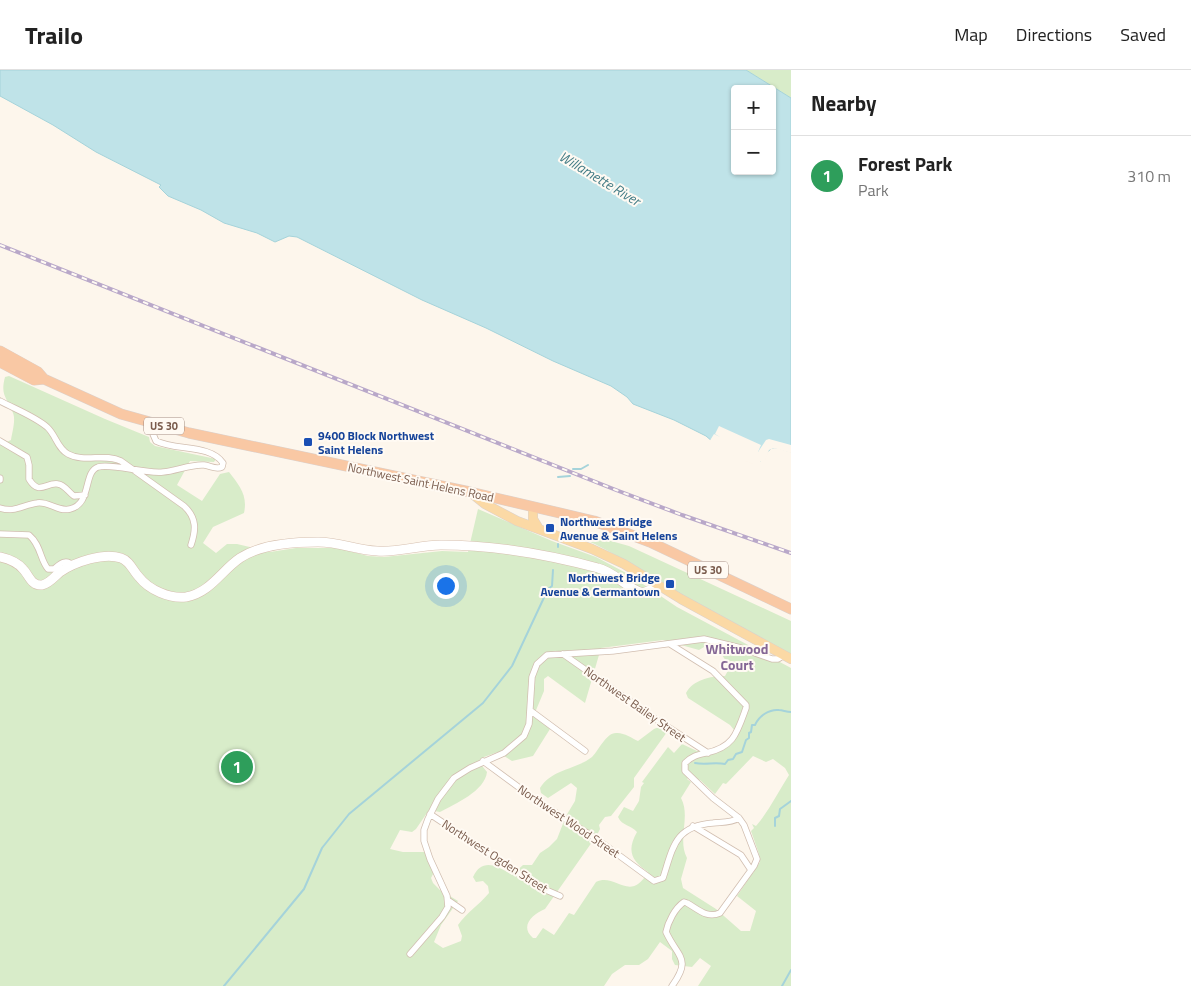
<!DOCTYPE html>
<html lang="en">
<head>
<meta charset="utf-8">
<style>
	body { margin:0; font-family:"Titillium Web",sans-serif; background:#f6f6f6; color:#222 }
	.controls { position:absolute; right:15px; top:15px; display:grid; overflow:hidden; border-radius:5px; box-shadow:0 1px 4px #0004 }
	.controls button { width:45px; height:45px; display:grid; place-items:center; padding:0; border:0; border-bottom:1px solid #e0e0e0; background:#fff; color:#222; font:25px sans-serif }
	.you { position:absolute; left:445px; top:515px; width:18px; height:18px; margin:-12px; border:4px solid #fff; border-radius:50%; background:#1a73e8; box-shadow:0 0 0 8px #1a73e833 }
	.badge { display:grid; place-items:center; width:32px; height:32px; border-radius:50%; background:#1a73e8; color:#fff; font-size:16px; font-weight:700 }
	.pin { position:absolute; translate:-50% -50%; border:2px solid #fff; box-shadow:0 1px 5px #0006 }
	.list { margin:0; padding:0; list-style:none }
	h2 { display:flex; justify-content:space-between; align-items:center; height:65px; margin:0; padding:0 20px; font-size:21px }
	h2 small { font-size:16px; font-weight:400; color:#767676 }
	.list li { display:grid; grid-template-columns:32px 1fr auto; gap:15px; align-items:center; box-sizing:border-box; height:80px; padding:0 20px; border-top:1px solid #e0e0e0 }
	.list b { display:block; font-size:19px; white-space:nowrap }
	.list p { margin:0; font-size:16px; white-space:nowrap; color:#767676 }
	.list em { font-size:16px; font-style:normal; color:#767676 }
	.map { position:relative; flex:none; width:791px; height:916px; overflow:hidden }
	header { display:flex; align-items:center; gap:30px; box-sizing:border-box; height:70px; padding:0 25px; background:#fff; border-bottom:1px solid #e0e0e0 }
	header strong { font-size:24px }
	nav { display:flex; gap:28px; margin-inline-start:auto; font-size:18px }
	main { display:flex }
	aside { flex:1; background:#fff }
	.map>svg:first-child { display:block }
	.green { fill:#d8ecc9; fill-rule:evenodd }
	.water { fill:#bfe3e8; stroke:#a5d3da; fill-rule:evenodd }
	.pier { fill:#fdf6ec }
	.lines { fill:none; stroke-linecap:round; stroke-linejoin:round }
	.stream { stroke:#a5d3da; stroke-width:2 }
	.minor-casing { stroke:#d1beb0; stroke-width:7 }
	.secondary-casing { stroke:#d6c0b0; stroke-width:10 }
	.primary-casing { stroke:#dad1cd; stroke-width:10 }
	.trunk-casing { stroke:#dad1cd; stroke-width:11 }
	.minor { stroke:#fff; stroke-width:5.5 }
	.secondary { stroke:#fff; stroke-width:9 }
	.primary { stroke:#fbd9a5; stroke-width:9 }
	.trunk { stroke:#f9c8a4; stroke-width:10 }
	.rail-casing { stroke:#b9a8c9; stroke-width:4 }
	.rail { stroke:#fffaf3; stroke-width:2; stroke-dasharray:5.5; stroke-linecap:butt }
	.transit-dot { fill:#1a4fb4; stroke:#fffaf3; stroke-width:2 }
	.labels { text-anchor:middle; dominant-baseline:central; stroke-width:4; stroke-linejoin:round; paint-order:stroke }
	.shield { fill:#fffaf3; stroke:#a28b7f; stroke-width:1 }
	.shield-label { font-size:11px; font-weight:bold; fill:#7a5c4d }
	.transit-label { font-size:12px; font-weight:bold; fill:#164399; stroke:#fffaf3; text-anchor:start }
	.street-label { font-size:12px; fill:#7a5c4d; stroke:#fffaf3 }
	.water-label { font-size:14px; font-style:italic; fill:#437c86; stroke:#fffaf3 }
	.neighbourhood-label { font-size:14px; font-weight:bold; fill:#846695; stroke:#fffaf3 }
</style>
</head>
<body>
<header>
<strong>Trailo</strong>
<nav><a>Map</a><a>Directions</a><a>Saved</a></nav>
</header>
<main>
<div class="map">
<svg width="791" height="916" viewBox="0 0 791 916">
	<rect width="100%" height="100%" fill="#fdf6ec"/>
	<path class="green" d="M746,0h45v28l-2,-1z
		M9,306l96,43 44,18 1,5 5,4 61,13 -2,3 -24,-1 -13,24 25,16 18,-27 9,-2c10,13 19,23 15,41l-31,14 -10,16 13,10 11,-9h10l33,8 26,-4h42l30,8 16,1 58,-6 26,1 10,-43 74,32 44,16 32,17 49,33 114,61v318h-93l13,-20 -11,-8 -8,9 -17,-2 -3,-6v-8l-12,-9 -12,17 -9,6h-14l-13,9 -8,12h-604v-541l11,-5c1,-7 5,-20 2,-27 -6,-16 -13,-17 -8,-36zM663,570l36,10 5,-3 18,8 8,12 -5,9c-15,0 -32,4 -39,17l2,5 42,27 5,6 -9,12 -8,5 -21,3 -15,-7 -8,9 -6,-6 -26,35 2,1 -3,4 -2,14 -6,10 -9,-4 -6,10c4,9 13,8 19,15 -11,19 -5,29 11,40 -18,32 -33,0 -52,10l-22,33 -5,-2 -15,22 -11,-7 -7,10h-3c-14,-12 0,-24 12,-29l52,-74 3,-6 -1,-4 6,-8 6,-1 23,-29v-9l33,-46 -8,-5 -5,2 -16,12c-6,-3 -15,-9 -22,-8 -10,0 -17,17 -24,24 -17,13 -40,12 -52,31l1,5 7,5 23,-15 6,5 -2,13 -9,15 -9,23 -8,8 -9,6 -8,12h-9l-11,10c-14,-9 -30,-18 -39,2l3,5 7,-1 5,5 1,7c-10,12 -23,20 -31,32l4,11 -1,5 -18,7 -9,-6 7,-17 17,-24 -18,-11 -7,-7 -2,-5 5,-10 -2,-8 -10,-8h-21l-13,-3 10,-19 12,2 4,-3 13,-19 11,2c15,-8 45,-21 47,-40l-8,-10 5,-5 14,-5 14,9 21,-5 17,-27 -16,-14 10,-24v-12l4,-3 37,27 16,-55zM753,686l13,6 7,-3 12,9 4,7c-11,17 -20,36 -33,51l-4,-2 2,4 -3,3 8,23 1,8 -23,34 19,15 -6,20h-9l-25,-22 -33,-21 -2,-9 6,-21c-10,-19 4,-41 -6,-60l10,-16 -4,-3 1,-1 12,2 15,14 8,-11 3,1z
		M586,464l43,12 162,75v33c-36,-19 -73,-36 -108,-57 -34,-20 -65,-44 -102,-59z"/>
	<path class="water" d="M0,0h746l45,28v354c-20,-6 -18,-8 -30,9l-48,-19 -7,-6 -32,-16 -41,-16 -6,-7 -16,-11 -58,-25 -67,-33 -64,-28 -125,-63 -8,-1 -14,6 -18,-9 -33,-10 -23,-13 -33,-14 -9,-9 2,-2 -65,-33 -43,-27 -53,-29zM735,19h37v82h-37z"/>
	<path class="pier" d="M719,356l42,19 -3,7 8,-12 3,-1 22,6v8l-17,-5 -5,2 -4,10 -12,4 -10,-4 -34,-18 5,-8 6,3 -5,-3z"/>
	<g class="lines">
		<path class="stream" d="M573,399h8l7,-4
			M558,407l12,-1
			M558,477v-3
			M695,693c10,2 20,-1 30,1l3,-4 5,-1 3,-5 6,-2 4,-12 3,-2v-5l2,-1 1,-7h3c4,-9 14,-16 24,-15 4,0 7,2 12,2
			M775,756v-8l4,-2 1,-7 11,-8
			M224,916l80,-97 18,-41 27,-34 134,-111 29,-37 36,-77 4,-3 1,-16
			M782,916l9,-16"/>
		<g class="minor-casing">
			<path id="minor" d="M0,331c15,8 34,15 47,26 9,8 10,21 21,27 16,9 37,-1 53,7l63,45c13,12 12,24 7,39
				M0,371l27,16 2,8v14c10,17 17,3 29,5 7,1 10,8 16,12l11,-1
				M0,408v2
				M0,438c14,5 23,-3 37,-5 12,-2 20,9 33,6 22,-5 13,-37 28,-42 14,-4 46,7 65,5 13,-1 28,-8 41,-7 7,1 12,5 18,2l1,-4c-13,-19 -47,-12 -67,-22l-3,-7 1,-10
				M0,464l29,1c12,10 11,25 19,34h6c6,-5 12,-11 19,-3
				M670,574l43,27 33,34v3c-9,25 -12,39 -40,45 -9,2 -14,3 -21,10v8l28,27 26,20 5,7 13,34 -3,7 -34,47c-13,6 -22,-4 -33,-10l-3,-1c-9,6 -16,20 -18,30 12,26 26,26 6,54
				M563,584l94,66 51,33
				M531,641l54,40
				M483,691l53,39 62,40 56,41 9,-3c10,-31 12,-52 50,-55 9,-1 18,0 26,-5
				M430,744l109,73 21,9
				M693,756l48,29 10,15
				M449,831l13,9
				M410,884l32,-37 6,-10 -1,-11 -17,-37 -6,-18v-11l4,-11 10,-20 16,-21 16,-10 34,-15 20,-17 5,-12 3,-47 5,-13 10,-9 66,-4 91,-12 37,9 31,11h6l6,-4"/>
		</g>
		<g class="secondary-casing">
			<path id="secondary" d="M0,487c9,2 17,5 23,12 6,6 8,17 19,16 7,-1 13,-9 18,-13 15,-10 44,-20 61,-14 9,3 12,13 18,19 10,13 31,22 47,20 24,-4 36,-27 54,-39 21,-14 53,-16 78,-16 22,0 38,8 59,9 20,2 43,-6 64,-6 53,0 105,9 157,23 17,4 29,21 45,25l12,-5 2,-5"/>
		</g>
		<g class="primary-casing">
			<path id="primary" d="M470,422l15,12 32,17 75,28 32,15 57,35 110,60
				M533,437v12l6,10"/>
		</g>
		<g class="trunk-casing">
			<path id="trunk" d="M0,281l38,21 6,7
				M0,292l34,18 10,-1 77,35 68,19 281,59 124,29 56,21 141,67"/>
		</g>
		<use href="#minor" class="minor"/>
		<use href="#secondary" class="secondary"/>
		<use href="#primary" class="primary"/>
		<use href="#trunk" class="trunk"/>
		<g class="rail-casing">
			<path id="rail" d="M0,175l616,245 66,25 109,38"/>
		</g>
		<use href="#rail" class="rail"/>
	</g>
	<g class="transit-dot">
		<rect x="303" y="367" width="10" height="10" rx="2.5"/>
		<rect x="545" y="453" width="10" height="10" rx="2.5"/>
		<rect x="665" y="509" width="10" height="10" rx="2.5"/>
	</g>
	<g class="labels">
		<g class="shield">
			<rect x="144" y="347.5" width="40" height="17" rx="4"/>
			<rect x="688" y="491.5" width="40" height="17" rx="4"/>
		</g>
		<g class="shield-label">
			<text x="164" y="356">US 30</text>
			<text x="708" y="500">US 30</text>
		</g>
		<g class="transit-label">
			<text x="318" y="365">9400 Block Northwest<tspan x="318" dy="14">Saint Helens</tspan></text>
			<text x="560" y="451">Northwest Bridge<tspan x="560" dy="14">Avenue &amp; Saint Helens</tspan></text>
			<text x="660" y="507" text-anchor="end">Northwest Bridge<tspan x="660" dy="14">Avenue &amp; Germantown</tspan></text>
		</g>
		<g class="street-label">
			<text transform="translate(421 412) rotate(12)">Northwest Saint Helens Road</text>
			<text transform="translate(635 634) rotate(35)">Northwest Bailey Street</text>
			<text transform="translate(569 751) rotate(34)">Northwest Wood Street</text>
			<text transform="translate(495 786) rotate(33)">Northwest Ogden Street</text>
		</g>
		<g class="water-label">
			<text transform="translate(600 108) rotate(31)">Willamette River</text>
		</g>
		<g class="neighbourhood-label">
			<text x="737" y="578">Whitwood<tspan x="737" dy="16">Court</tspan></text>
		</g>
	</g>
</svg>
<div class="controls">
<button>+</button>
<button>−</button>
</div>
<div class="you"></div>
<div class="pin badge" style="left:237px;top:697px;background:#2e9e5b">1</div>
</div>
<aside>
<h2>Nearby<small></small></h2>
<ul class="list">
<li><span class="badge" style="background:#2e9e5b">1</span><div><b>Forest Park</b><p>Park</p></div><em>310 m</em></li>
</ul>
</aside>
</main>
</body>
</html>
